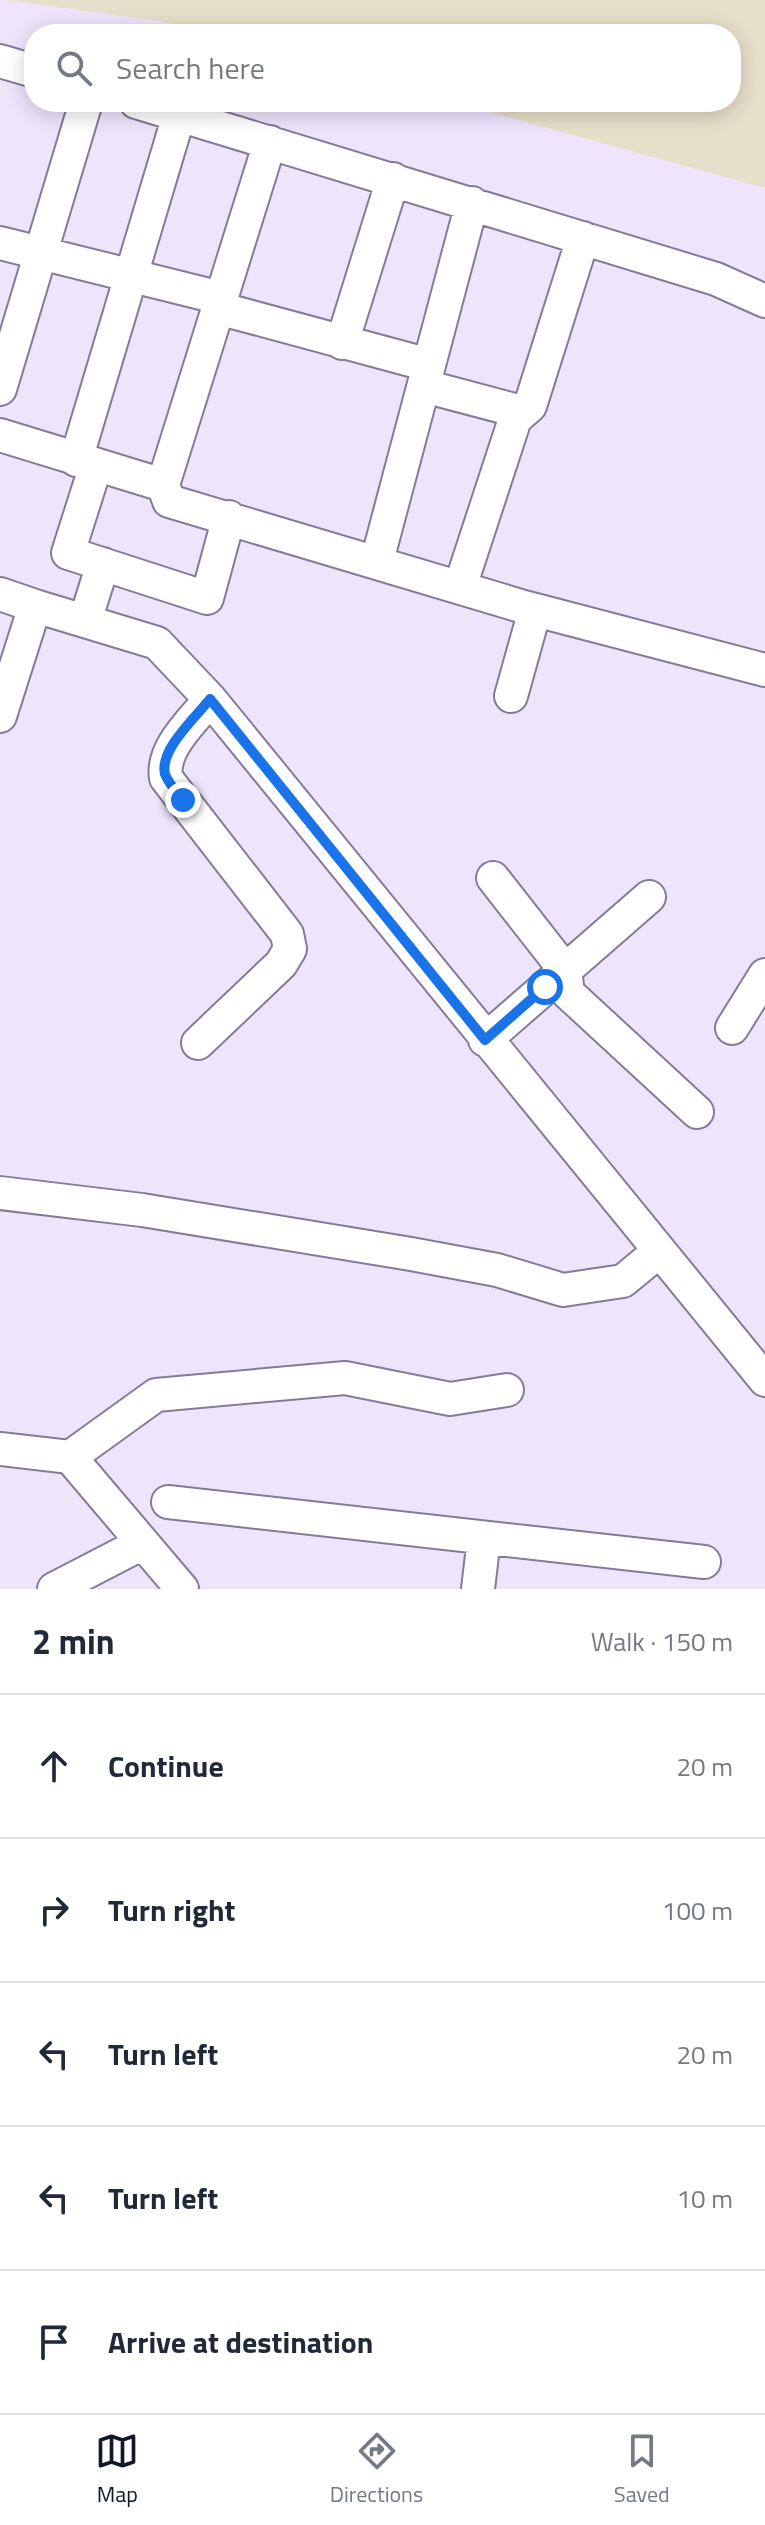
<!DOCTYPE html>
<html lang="en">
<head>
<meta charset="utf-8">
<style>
	body { margin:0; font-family:"Titillium Web",sans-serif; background:#f6f6f7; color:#1f2937 }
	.stop { position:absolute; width:24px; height:24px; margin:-18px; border:6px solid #1a73e8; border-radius:50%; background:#fff }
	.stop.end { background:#1a73e8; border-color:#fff; box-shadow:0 2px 8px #0008 }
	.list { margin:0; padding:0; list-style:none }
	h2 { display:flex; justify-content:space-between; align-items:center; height:104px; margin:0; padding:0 32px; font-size:34px }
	h2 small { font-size:26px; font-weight:400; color:#747a83 }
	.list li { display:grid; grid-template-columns:52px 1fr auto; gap:24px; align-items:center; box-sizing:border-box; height:144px; padding:0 32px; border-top:2px solid #e0e1e3 }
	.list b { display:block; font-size:30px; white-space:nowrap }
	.list em { font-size:26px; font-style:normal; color:#747a83 }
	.icon { flex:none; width:44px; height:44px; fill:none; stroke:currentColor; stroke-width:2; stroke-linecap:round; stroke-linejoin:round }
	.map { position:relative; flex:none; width:765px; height:1589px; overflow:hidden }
	.search { position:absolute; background:#fff; box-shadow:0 4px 20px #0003; left:24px; right:24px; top:24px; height:88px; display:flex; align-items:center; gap:20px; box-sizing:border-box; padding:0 28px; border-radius:32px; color:#747a83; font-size:30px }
	.sheet { height:824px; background:#fff }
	nav { display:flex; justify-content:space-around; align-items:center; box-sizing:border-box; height:112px; border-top:2px solid #e0e1e3; background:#fff; font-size:22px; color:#747a83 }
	nav a { display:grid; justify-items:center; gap:4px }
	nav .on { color:#111827 }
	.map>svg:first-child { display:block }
	.industrial { fill:#e8dfca }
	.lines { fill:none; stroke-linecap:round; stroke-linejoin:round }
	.minor-casing { stroke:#857b96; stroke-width:36 }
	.minor { stroke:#fff; stroke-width:32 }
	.route { stroke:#1a73e8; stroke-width:10 }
</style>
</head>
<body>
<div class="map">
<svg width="765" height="1589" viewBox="0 0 765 1589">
	<rect width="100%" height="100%" fill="#eee5fd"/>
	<path class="industrial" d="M5,0h760v188l-311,-86h277v-68h-524l-47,-13z"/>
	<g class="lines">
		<g class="minor-casing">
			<path id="minor" d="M0,61l34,10
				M136,102l580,177 49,22
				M0,243l221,55
				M218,308l211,57
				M342,343l51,-164
				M424,386l98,26
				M0,389l86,-287
				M0,435l163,50 6,16 355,106 241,63
				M76,460l103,-345
				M96,465l-28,88 139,45 22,-81
				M163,485l107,-343
				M377,561l95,-358
				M460,587l55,-168 15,-13 53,-168
				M0,594l35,12 -35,110
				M35,606l122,37 53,56 555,681
				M85,621l18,-57
				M511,696l24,-86
				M493,878l72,92 3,23 129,119
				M732,1028l33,-53
				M485,1040l164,-143
				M198,1043l83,-79 9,-15 -3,-15 -121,-156c-5,-30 27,-57 44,-79
				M0,1193l142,17 269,44 86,16 66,20 60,-9 35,-29
				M0,1449l70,8 112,132
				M70,1457l86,-62 189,-17 105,21 57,-9
				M168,1502l536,60
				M54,1589l87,-45
				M478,1589l6,-51"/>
		</g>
		<use href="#minor" class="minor"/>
	</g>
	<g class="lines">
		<path class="route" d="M183,800c-6,-8 -15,-17 -18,-26 -6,-24 31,-57 45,-75l275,341 60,-53"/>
	</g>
</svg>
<div class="stop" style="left:545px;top:987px"></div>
<div class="stop end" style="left:183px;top:800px"></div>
<div class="search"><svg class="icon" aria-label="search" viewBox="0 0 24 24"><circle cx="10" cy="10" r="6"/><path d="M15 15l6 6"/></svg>Search here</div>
</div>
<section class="sheet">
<h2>2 min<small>Walk · 150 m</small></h2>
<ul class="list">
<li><svg class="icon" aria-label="ahead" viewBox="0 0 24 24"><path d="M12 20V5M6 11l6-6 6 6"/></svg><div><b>Continue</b></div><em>20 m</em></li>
<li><svg class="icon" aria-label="right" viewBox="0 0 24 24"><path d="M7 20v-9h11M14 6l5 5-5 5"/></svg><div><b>Turn right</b></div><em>100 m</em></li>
<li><svg class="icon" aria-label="left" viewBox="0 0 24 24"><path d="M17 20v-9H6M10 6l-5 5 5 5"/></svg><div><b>Turn left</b></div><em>20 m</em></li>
<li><svg class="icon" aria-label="left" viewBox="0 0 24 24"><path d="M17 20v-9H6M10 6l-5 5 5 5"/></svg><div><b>Turn left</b></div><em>10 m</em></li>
<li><svg class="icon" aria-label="arrive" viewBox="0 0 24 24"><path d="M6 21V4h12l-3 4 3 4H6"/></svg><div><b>Arrive at destination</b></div></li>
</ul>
</section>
<nav>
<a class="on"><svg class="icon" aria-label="map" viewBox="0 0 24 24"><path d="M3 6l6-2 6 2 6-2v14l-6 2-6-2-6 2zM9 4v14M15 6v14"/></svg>Map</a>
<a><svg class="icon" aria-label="directions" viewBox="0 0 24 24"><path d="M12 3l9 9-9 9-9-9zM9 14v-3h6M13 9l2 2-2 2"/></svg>Directions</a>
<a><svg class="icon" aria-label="saved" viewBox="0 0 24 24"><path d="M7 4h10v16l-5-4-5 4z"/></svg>Saved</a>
</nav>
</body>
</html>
